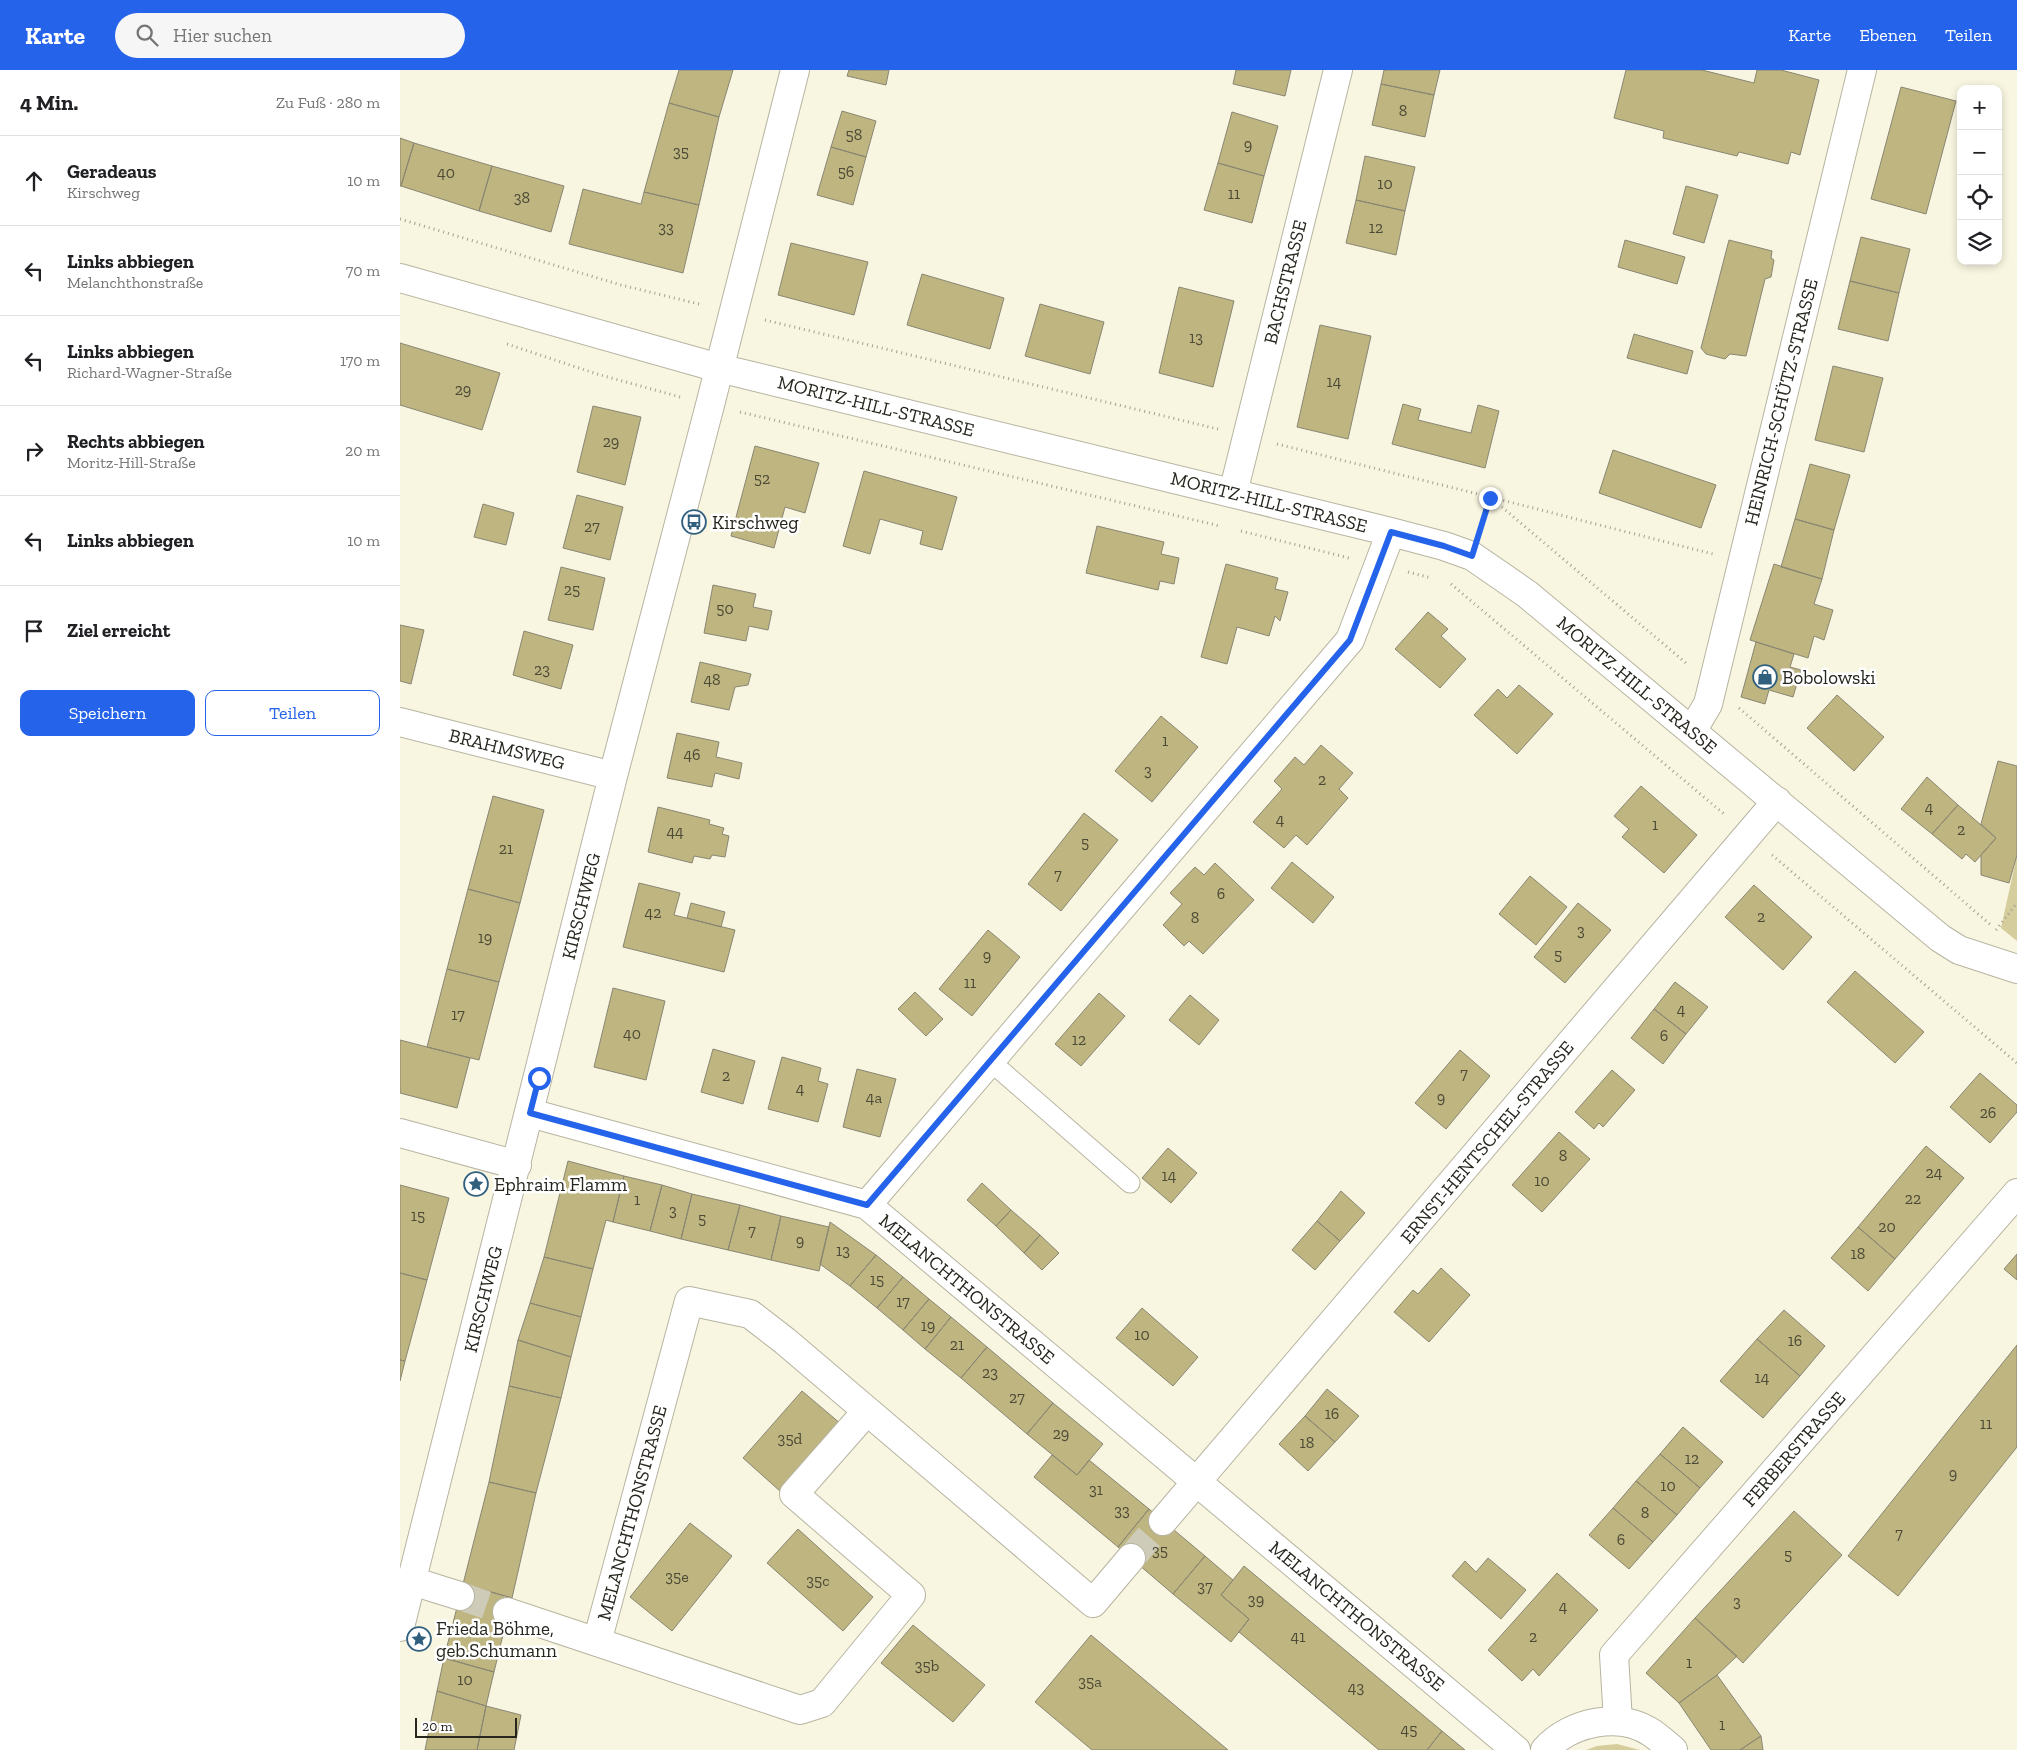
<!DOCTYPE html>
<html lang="de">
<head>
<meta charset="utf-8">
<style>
	body { margin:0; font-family:"Zilla Slab",serif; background:#f6f6f6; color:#202124 }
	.controls { position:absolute; right:15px; top:15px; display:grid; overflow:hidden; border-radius:10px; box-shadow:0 2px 8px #0003 }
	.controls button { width:45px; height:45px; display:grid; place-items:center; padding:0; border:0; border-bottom:1px solid #e0e0e0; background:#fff; color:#202124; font:25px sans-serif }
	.scale { position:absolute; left:15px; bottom:12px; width:102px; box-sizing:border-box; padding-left:5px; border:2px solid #27261e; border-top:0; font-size:14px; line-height:18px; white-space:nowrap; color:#27261e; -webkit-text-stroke:4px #fff; paint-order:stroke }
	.stop { position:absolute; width:15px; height:15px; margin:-11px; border:4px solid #2563eb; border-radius:50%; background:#fff }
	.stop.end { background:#2563eb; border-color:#fff; box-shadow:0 1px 5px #0008 }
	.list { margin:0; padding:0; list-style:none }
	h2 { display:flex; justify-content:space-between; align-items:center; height:65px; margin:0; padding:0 20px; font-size:21px }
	h2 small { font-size:16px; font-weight:400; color:#757577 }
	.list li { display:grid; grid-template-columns:32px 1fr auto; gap:15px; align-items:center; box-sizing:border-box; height:90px; padding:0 20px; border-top:1px solid #e0e0e0 }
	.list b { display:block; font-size:19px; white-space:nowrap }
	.list p { margin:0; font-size:16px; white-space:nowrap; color:#757577 }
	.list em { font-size:16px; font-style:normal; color:#757577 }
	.actions { display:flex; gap:10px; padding:15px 20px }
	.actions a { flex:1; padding:11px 0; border:1px solid #2563eb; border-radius:10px; text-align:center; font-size:18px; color:#2563eb }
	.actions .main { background:#2563eb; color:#fff }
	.icon { flex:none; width:28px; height:28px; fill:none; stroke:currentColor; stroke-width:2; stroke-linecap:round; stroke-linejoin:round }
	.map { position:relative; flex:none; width:1617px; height:1680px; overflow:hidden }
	header { display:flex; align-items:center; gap:30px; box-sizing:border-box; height:70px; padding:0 25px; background:#2563eb; color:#fff }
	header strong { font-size:24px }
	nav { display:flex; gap:28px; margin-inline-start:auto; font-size:18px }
	.search { width:350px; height:45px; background:#f6f6f6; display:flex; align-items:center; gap:12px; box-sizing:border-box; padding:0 18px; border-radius:28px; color:#757577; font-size:19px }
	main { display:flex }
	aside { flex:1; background:#fff }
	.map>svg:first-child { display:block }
	.green { fill:#d5cd9c }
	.building { fill:#beb580; stroke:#898673 }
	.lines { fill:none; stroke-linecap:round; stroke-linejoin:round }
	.street-tunnel { stroke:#ceccb9; stroke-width:28; stroke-dasharray:28 14; stroke-linecap:butt }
	.lane-casing { stroke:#b7b4a1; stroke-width:21 }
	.street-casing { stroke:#b7b4a1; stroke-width:30 }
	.path { stroke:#a3a191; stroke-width:3; stroke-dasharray:1 4; stroke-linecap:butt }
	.lane { stroke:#fff; stroke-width:19 }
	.street { stroke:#fff; stroke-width:28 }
	.route { stroke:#2563eb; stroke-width:6 }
	.labels { text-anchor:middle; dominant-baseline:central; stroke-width:5; stroke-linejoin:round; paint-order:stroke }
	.number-label { font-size:16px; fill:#4d4a36 }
	.street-label { font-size:19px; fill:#27261e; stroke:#fff }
	.poi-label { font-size:19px; fill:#27261e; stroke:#fff; text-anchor:start }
</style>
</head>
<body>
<header>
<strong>Karte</strong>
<div class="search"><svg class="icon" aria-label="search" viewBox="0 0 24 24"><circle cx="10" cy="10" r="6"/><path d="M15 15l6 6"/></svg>Hier suchen</div>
<nav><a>Karte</a><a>Ebenen</a><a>Teilen</a></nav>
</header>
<main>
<aside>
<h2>4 Min.<small>Zu Fuß · 280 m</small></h2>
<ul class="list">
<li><svg class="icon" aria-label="ahead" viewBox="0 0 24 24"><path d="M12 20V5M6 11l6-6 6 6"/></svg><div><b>Geradeaus</b><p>Kirschweg</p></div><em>10 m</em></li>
<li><svg class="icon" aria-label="left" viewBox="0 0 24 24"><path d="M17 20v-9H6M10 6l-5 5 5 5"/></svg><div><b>Links abbiegen</b><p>Melanchthonstraße</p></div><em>70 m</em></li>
<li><svg class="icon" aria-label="left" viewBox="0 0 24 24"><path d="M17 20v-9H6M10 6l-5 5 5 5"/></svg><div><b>Links abbiegen</b><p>Richard-Wagner-Straße</p></div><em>170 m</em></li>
<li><svg class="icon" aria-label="right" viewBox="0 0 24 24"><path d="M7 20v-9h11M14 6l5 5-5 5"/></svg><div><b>Rechts abbiegen</b><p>Moritz-Hill-Straße</p></div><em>20 m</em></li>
<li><svg class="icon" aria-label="left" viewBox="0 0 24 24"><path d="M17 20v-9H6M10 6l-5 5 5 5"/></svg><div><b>Links abbiegen</b></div><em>10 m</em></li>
<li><svg class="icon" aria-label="arrive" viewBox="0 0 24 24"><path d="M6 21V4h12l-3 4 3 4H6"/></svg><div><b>Ziel erreicht</b></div></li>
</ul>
<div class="actions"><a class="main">Speichern</a><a>Teilen</a></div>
</aside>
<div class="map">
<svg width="1617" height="1680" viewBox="0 0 1617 1680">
	<rect width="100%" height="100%" fill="#f8f5e0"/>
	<path class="green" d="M1617,785v86l-16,-13z
		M1217,1674l23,6h-54l11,-4z"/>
	<path class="building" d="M279,0h54l-14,47 -50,-14z
		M449,0h40l-3,15 -39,-9z
		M836,0h55l-6,26 -52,-12z
		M984,0h56l-6,25 -53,-11z
		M1226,0h76l52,13 3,-13h24l38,10 -19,75 -9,-3 -3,12 -49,-12 -2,4 -74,-18 1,-7 -50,-13z
		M981,14l53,11 -9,42 -53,-12z
		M1501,17l55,14 -30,113 -55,-15z
		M269,33l50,14 -20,88 -55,-13z
		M442,41l34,10 -10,36 -35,-10z
		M832,42l46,14 -14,50 -46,-13z
		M0,68l14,5 -13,43h-1z
		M14,73l78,23 -13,45 -78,-25z
		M431,77l35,10 -13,48 -36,-10z
		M965,86l50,11 -10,44 -49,-11z
		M818,93l46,13 -12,47 -48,-13z
		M92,96l72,20 -13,46 -72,-21z
		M1286,116l32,9 -14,48 -31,-9z
		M183,119l58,15 3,-12 55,13 -16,68 -114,-29z
		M956,130l49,11 -9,44 -50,-12z
		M1461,167l49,12 -11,44 -49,-12z
		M1225,170l60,17 -8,27 -59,-17z
		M1329,170l43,11 -1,7 3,2 -3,17 -6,2 -19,77 -16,-2 -5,5 -19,-5 -5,-6z
		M391,173l77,19 -14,53 -76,-20z
		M522,204l82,24 -14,51 -83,-24z
		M1450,211l49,12 -11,48 -50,-12z
		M779,217l55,14 -21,86 -54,-14z
		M640,234l64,18 -14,52 -65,-18z
		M920,255l51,11 -23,103 -51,-12z
		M1234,264l59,17 -6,23 -60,-16z
		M0,273l100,30 -18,57 -82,-25z
		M1433,296l50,12 -19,74 -49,-12z
		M1003,334l18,5 -3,11 53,13 7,-28 21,6 -14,57 -93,-24z
		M193,336l48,11 -16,68 -48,-13z
		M355,376l64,17 -14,50 -20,-6 -11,41 -43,-12z
		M1213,380l103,35 -15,43 -102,-35z
		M1410,394l40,11 -16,55 -39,-11z
		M464,401l93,26 -15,53 -22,-6 3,-13 -43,-12 -10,35 -27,-8z
		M177,425l46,12 -13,53 -47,-12z
		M83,434l31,9 -8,32 -32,-8z
		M1395,449l39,11 -12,49 -41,-12z
		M697,456l67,16 -3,12 18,4 -5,26 -14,-3 -2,9 -72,-17z
		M826,494l52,14 -3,11 13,3 -8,29 -5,-5 -6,20 -32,-9 -10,37 -26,-7z
		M1374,494l48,15 -8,25 19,6 -9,30 -10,-4 -6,22 -58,-18z
		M161,497l44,11 -12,52 -45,-10z
		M313,515l43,9 -3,13 19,4 -4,19 -19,-4 -3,15 -42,-8z
		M1028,542l20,17 -7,7 25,23 -26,29 -45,-39z
		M0,555l24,5 -13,54 -11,-3z
		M124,561l49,14 -12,44 -48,-14z
		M1356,572l38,12 -4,13 11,3 -8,27 -24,-7 -4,14 -24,-7z
		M300,592l51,12 -3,11 -13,2 -6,23 -38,-8z
		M1119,615l34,29 -36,40 -43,-39 24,-26 9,9z
		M1437,625l47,42 -30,34 -47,-43z
		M761,646l37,31 -46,55 -37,-31z
		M277,663l42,9 -3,15 26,6 -3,16 -24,-6 -3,14 -45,-9z
		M921,675l32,28 -14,16 9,9 -41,47 -11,-10 -12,13 -31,-26 29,-33 -8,-8 21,-24 9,8z
		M1598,691l19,5v89l-8,28 -28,-8v-20l15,-17 -15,-14z
		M1527,707l31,28 -26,29 -31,-25z
		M1241,716l56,49 -33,38 -42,-36 7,-8 -15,-13z
		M93,726l51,14 -24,93 -52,-14z
		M1558,735l38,33 -21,24 -9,-8 -4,5 -30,-25z
		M258,737l52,13 -1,4 15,4 -2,6 7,2 -4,21 -13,-2 -2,4 -16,-3 -2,7 -44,-11z
		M684,743l34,27 -57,71 -33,-27z
		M892,792l42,35 -21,26 -42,-35z
		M815,793l39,37 -51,54 -14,-13 -5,5 -21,-21 19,-21 -12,-11 25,-26 9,8z
		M1130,806l37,31 -31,38 -37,-31z
		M239,813l41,10 -6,22 61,15 -11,42 -101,-25z
		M1354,815l58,52 -29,33 -58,-53z
		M68,819l52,14 -21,79 -52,-13z
		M291,833l34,9 -4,15 -34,-9z
		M1178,833l33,27 -46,53 -31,-26z
		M588,860l32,27 -48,59 -33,-27z
		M47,899l52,13 -20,78 -52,-13z
		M1455,901l69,61 -29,31 -68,-61z
		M1275,912l33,25 -22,27 -32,-25z
		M213,918l52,13 -19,79 -52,-13z
		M515,922l28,27 -17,17 -28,-27z
		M699,923l26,23 -44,50 -26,-22z
		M790,925l29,25 -20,25 -30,-25z
		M1254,939l32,25 -23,30 -32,-26z
		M0,970l70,18 -13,50 -57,-15z
		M313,979l42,12 -12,43 -42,-12z
		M1060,980l30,26 -44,53 -31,-26z
		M382,987l39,11 -3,13 10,3 -10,38 -50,-13z
		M457,999l39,10 -16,58 -37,-10z
		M1212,1000l23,20 -32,37 -4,-4 -5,6 -19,-17z
		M1580,1003l37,32v7l-27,31 -40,-36z
		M1159,1062l31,27 -48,53 -30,-27z
		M1526,1076l38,32 -69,81 -37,-32z
		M768,1078l29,25 -26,30 -29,-25z
		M168,1091l56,15 -11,46 -7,-2 -13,49 -49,-12z
		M224,1106l38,9 -12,46 -37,-9z
		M582,1113l29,27 -15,16 -29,-26z
		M0,1115l49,13 -22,82 -27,-7z
		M262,1115l30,9 -11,45 -31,-8z
		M941,1121l24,22 -25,28 -23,-20z
		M292,1124l48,11 -12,45 -47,-11z
		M340,1135l41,11 -10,44 -43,-10z
		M611,1140l29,25 -16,18 -28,-27z
		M381,1146l48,11 -10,44 -48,-11z
		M917,1151l23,20 -25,29 -23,-20z
		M430,1152l46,33 -26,31 -30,-22z
		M1458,1157l37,32 -27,32 -37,-33z
		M640,1165l19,18 -17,17 -18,-17z
		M1617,1184v26l-13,-11z
		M476,1185l27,22 -26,31 -27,-22z
		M144,1187l49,12 -12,48 -51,-14z
		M1041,1198l29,27 -41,47 -35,-30 19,-22 5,4z
		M0,1203l27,7 -22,81 -5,-1z
		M503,1207l26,22 -26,31 -26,-22z
		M529,1229l22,18 -26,32 -22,-19z
		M130,1233l51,14 -10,40 -53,-17z
		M742,1238l56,49 -25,29 -57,-48z
		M1384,1240l41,36 -25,30 -43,-37z
		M551,1247l36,30 -26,31 -36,-29z
		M1357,1269l43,37 -37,42 -43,-37z
		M118,1270l53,17 -10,41 -52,-12z
		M1617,1275v102l-119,149 -50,-40z
		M587,1277l66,56 -26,31 -66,-56z
		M0,1290l5,1 -5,20z
		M109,1316l52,12 -25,95 -47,-11z
		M927,1319l32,27 -24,26 -30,-26z
		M402,1321l39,33 -60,68 -38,-34z
		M653,1333l50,41 -26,31 -50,-41z
		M905,1346l30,26 -27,29 -29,-27z
		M1283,1357l40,35 -23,26 -40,-34z
		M1260,1384l40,34 -23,27 -41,-34z
		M652,1385l25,20 12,-15 60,49 -31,38 -84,-70z
		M1236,1411l41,34 -24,27 -40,-34z
		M89,1412l47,11 -24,105 -49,-14z
		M1213,1438l40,34 -24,27 -40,-34z
		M749,1439l56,47 -32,38 -55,-47z
		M1394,1441l48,44 -99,108 -48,-45z
		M290,1453l42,33 -60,75 -42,-34z
		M398,1459l75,68 -30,34 -76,-68z
		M805,1486l28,24 -12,15 28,24 -18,23 -58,-48z
		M1088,1488l38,32 -25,29 -49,-43 13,-15 11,11z
		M844,1496l198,165 -15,19h-48l-140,-118 10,-13 -28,-24z
		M1157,1503l41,37 -59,66 -6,-7 -11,12 -34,-31z
		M63,1514l49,14 -18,74 -50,-14z
		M1295,1548l42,38 -20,19 -38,28 -33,-30z
		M513,1555l72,60 -32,37 -72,-59z
		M691,1565l137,115h-136l-57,-48z
		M44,1588l50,14 -8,34 -49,-15z
		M1317,1605l44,61 -21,14h-29l-32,-47z
		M37,1621l49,15 -9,44h-52z
		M86,1636l35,9 -7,35h-37z
		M1042,1661l23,19h-38z
		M1361,1666l2,14h-23z"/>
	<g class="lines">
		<path class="street-tunnel" d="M731,1488l32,-37
			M60,1526l47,16"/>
		<g class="lane-casing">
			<path id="lane" d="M590,991l140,122"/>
		</g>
		<g class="street-casing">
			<path id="street" d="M0,208l319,90 672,164 53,14 28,10 55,38 413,344 19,12 58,19
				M833,423l105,-423
				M0,652l213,54
				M1292,661l16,-27 154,-634
				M130,1043l337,92 649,545
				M0,1063l117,32
				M467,1135l483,-565 41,-108
				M467,1341l-73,83 117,101 -89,108 -22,7 -203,-68 92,-341 61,13 35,27 308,262 38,-45
				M763,1451l614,-720
				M12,1511l48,15
				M107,1542l90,30
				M0,1557l213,-851 97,-371 85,-335
				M1218,1651l-4,-66 403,-462
				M1145,1680c25,-28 74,-39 107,-17 7,5 14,11 21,17"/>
		</g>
		<path class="path" d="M0,149l221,66 82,20
			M365,250l453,109
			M107,274l90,30 83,23
			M340,342l480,114
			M877,374l213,53 196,166
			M1081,457l9,-30 223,57
			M841,461l108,27
			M1008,502l23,6
			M1051,514l273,230
			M1339,638l253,218
			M1372,785l245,208
			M1596,860l21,-27"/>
		<use href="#lane" class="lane"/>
		<use href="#street" class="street"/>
	</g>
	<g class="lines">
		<path class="route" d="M139,1008l-9,35 337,92 483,-565 41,-108 53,14 28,10 18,-58"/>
	</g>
	<defs>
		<g id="bus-ring" transform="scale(1.25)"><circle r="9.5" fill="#fff" stroke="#31607f" stroke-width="1.5"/><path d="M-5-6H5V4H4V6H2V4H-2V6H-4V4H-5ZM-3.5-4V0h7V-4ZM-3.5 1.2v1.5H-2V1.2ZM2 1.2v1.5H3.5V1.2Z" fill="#31607f"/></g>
		<g id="shop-ring" transform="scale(1.25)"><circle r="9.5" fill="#fff" stroke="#31607f" stroke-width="1.5"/><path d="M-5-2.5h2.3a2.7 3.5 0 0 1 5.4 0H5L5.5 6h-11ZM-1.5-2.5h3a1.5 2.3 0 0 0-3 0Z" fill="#31607f"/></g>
		<g id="sight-ring" transform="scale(1.25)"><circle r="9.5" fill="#fff" stroke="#31607f" stroke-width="1.5"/><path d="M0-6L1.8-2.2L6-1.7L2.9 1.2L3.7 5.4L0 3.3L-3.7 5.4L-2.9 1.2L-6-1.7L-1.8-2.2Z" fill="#31607f"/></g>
	</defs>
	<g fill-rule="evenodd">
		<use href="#bus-ring" x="294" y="452"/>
		<use href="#shop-ring" x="1365" y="607"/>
		<use href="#sight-ring" x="76" y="1114"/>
		<use href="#sight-ring" x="19" y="1569"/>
	</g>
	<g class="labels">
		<g class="number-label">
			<text x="1003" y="40">8</text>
			<text x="454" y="64">58</text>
			<text x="848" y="74">9</text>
			<text x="281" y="81">35</text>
			<text x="446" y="101">56</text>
			<text x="46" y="102">40</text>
			<text x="985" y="113">10</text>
			<text x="834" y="123">11</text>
			<text x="122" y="127">38</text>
			<text x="266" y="157">33</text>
			<text x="976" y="157">12</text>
			<text x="796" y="267">13</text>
			<text x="934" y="311">14</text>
			<text x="63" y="319">29</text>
			<text x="211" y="371">29</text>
			<text x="362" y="408">52</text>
			<text x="192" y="456">27</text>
			<text x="172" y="519">25</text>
			<text x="325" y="538">50</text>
			<text x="142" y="599">23</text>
			<text x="312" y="609">48</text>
			<text x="765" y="670">1</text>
			<text x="292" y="684">46</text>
			<text x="748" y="700">3</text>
			<text x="922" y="709">2</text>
			<text x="1529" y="737">4</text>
			<text x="880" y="749">4</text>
			<text x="1255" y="754">1</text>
			<text x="1561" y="759">2</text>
			<text x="275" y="761">44</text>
			<text x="685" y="772">5</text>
			<text x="106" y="778">21</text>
			<text x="658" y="804">7</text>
			<text x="821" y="823">6</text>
			<text x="253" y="842">42</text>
			<text x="1361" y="846">2</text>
			<text x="795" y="847">8</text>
			<text x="1181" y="860">3</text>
			<text x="85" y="867">19</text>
			<text x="1158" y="884">5</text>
			<text x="587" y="885">9</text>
			<text x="570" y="912">11</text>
			<text x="1281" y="939">4</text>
			<text x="58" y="944">17</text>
			<text x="232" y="963">40</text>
			<text x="1264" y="965">6</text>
			<text x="679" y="969">12</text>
			<text x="1064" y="1003">7</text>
			<text x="326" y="1005">2</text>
			<text x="400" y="1018">4</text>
			<text x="474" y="1027">4a</text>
			<text x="1041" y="1027">9</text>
			<text x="1588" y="1042">26</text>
			<text x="1163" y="1085">8</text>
			<text x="1534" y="1102">24</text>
			<text x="769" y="1105">14</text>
			<text x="1142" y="1110">10</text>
			<text x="1513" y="1128">22</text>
			<text x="237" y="1129">1</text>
			<text x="273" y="1140">3</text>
			<text x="18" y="1145">15</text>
			<text x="302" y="1148">5</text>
			<text x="1487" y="1156">20</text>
			<text x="352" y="1160">7</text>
			<text x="400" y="1170">9</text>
			<text x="443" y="1180">13</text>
			<text x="1458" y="1183">18</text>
			<text x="477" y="1209">15</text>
			<text x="503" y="1231">17</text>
			<text x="528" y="1255">19</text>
			<text x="742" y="1264">10</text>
			<text x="1395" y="1270">16</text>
			<text x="557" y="1274">21</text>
			<text x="590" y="1302">23</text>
			<text x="1362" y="1307">14</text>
			<text x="617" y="1327">27</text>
			<text x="932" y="1343">16</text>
			<text x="1586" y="1353">11</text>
			<text x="661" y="1363">29</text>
			<text x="390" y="1368">35d</text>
			<text x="907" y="1372">18</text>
			<text x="1292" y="1388">12</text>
			<text x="1553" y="1403">9</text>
			<text x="1268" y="1415">10</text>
			<text x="696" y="1419">31</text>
			<text x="722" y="1440">33</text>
			<text x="1245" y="1442">8</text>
			<text x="1499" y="1463">7</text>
			<text x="1221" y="1469">6</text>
			<text x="760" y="1480">35</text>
			<text x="1388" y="1484">5</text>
			<text x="277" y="1506">35e</text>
			<text x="418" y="1510">35c</text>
			<text x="805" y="1516">37</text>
			<text x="856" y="1529">39</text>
			<text x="1337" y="1531">3</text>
			<text x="1163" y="1536">4</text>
			<text x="898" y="1566">41</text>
			<text x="1133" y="1566">2</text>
			<text x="1289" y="1592">1</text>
			<text x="527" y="1595">35b</text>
			<text x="65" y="1609">10</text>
			<text x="690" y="1611">35a</text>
			<text x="956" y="1617">43</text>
			<text x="1322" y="1654">1</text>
			<text x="1009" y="1659">45</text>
		</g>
		<g class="street-label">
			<text transform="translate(885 212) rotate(-76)">BACHSTRASSE</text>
			<text transform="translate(1381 332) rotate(-76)">HEINRICH-SCHÜTZ-STRASSE</text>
			<text transform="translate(476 336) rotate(14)">MORITZ-HILL-STRASSE</text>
			<text transform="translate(869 432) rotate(14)">MORITZ-HILL-STRASSE</text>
			<text transform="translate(1237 615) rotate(40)">MORITZ-HILL-STRASSE</text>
			<text transform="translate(107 679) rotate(14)">BRAHMSWEG</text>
			<text transform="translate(181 836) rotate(-76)">KIRSCHWEG</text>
			<text transform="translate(1087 1072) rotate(-50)">ERNST-HENTSCHEL-STRASSE</text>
			<text transform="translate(567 1219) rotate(40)">MELANCHTHONSTRASSE</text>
			<text transform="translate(83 1229) rotate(-76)">KIRSCHWEG</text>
			<text transform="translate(1394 1379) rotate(-49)">FERBERSTRASSE</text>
			<text transform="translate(232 1443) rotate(-75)">MELANCHTHONSTRASSE</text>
			<text transform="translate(957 1546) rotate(40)">MELANCHTHONSTRASSE</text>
		</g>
		<g class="poi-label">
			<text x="312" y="452">Kirschweg</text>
			<text x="1382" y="607">Bobolowski</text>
			<text x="94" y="1114">Ephraim Flamm</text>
			<text x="36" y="1558">Frieda Böhme,<tspan x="36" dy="22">geb.Schumann</tspan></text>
		</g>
	</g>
</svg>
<div class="controls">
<button>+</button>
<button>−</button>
<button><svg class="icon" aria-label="locate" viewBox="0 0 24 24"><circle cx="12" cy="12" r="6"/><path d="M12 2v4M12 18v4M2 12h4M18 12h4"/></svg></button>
<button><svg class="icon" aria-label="layers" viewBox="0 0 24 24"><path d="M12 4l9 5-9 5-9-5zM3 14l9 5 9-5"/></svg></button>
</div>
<div class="scale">20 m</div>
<div class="stop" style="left:139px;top:1008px"></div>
<div class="stop end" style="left:1090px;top:428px"></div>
</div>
</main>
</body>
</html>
